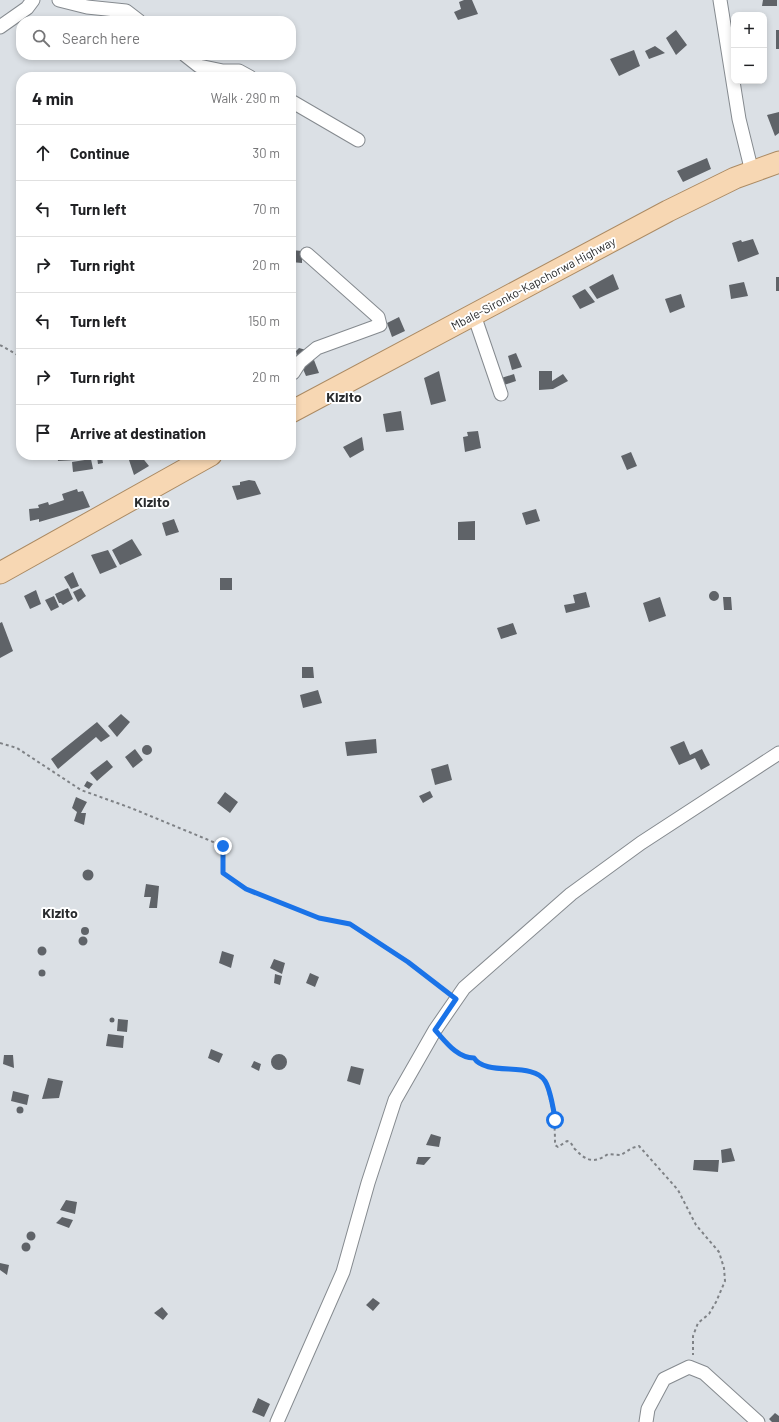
<!DOCTYPE html>
<html lang="en">
<head>
<meta charset="utf-8">
<style>
	body { margin:0; font-family:Barlow,sans-serif; background:#f2f2f2; color:#202124 }
	.controls { position:absolute; right:12px; top:12px; display:grid; overflow:hidden; border-radius:8px; box-shadow:0 2px 6px #0003 }
	.controls button { width:36px; height:36px; display:grid; place-items:center; padding:0; border:0; border-bottom:1px solid #e0e0e0; background:#fff; color:#202124; font:20px sans-serif }
	.stop { position:absolute; width:12px; height:12px; margin:-9px; border:3px solid #1a73e8; border-radius:50%; background:#fff }
	.stop.end { background:#1a73e8; border-color:#fff; box-shadow:0 1px 4px #0008 }
	.list { margin:0; padding:0; list-style:none }
	h2 { display:flex; justify-content:space-between; align-items:center; height:52px; margin:0; padding:0 16px; font-size:17px }
	h2 small { font-size:13px; font-weight:400; color:#757577 }
	.list li { display:grid; grid-template-columns:26px 1fr auto; gap:12px; align-items:center; box-sizing:border-box; height:56px; padding:0 16px; border-top:1px solid #e0e0e0 }
	.list b { display:block; font-size:15px; white-space:nowrap }
	.list em { font-size:13px; font-style:normal; color:#757577 }
	.icon { flex:none; width:22px; height:22px; fill:none; stroke:currentColor; stroke-width:2; stroke-linecap:round; stroke-linejoin:round }
	.map { position:relative; flex:none; width:779px; height:1422px; overflow:hidden }
	.search { position:absolute; background:#fff; box-shadow:0 2px 6px #0003; left:16px; top:16px; width:280px; height:44px; display:flex; align-items:center; gap:10px; box-sizing:border-box; padding:0 14px; border-radius:16px; color:#757577; font-size:15px }
	.panel { position:absolute; background:#fff; box-shadow:0 2px 6px #0003; left:16px; top:72px; width:280px; height:388px; border-radius:16px }
	.map>svg:first-child { display:block }
	.building { fill:#5f6368 }
	.lines { fill:none; stroke-linecap:round; stroke-linejoin:round }
	.minor-casing { stroke:#858a8f; stroke-width:15 }
	.primary-casing { stroke:#ab8a63; stroke-width:23 }
	.path { stroke:#7f8286; stroke-width:2; stroke-dasharray:3 3; stroke-linecap:butt }
	.minor { stroke:#fff; stroke-width:13 }
	.primary { stroke:#f7d7b3; stroke-width:21 }
	.route { stroke:#1a73e8; stroke-width:5 }
	.labels { text-anchor:middle; dominant-baseline:central; stroke-width:4; stroke-linejoin:round; paint-order:stroke }
	.street-label { font-size:12px; fill:#282a2c; stroke:#fff }
	.quarter-label { font-size:14px; font-weight:bold; fill:#282a2c; stroke:#fff }
</style>
</head>
<body>
<div class="map">
<svg width="779" height="1422" viewBox="0 0 779 1422">
	<rect width="100%" height="100%" fill="#dbe0e5"/>
	<path class="building" d="M464,0h8l6,14 -20,6 -4,-8 7,-3 -2,-7z
		M763,0h14v6h-15z
		M676,30l11,15 -11,10 -10,-17z
		M776,30h3v19h-3z
		M655,46l10,7 -16,6 -4,-8z
		M634,50l6,16 -21,10 -9,-17z
		M779,112v21l-4,3 -8,-21z
		M21,158v10l-5,-4z
		M707,158l4,11 -28,13 -6,-11z
		M753,239l6,15 -21,8 -6,-19 9,-3 1,2z
		M291,250l11,1v12l-11,-1z
		M613,274l6,15 -22,10 -8,-12z
		M776,277h3v14h-3z
		M744,282l4,14 -17,3 -2,-14z
		M585,289l10,13 -15,7 -8,-13z
		M681,294l4,13 -15,6 -5,-14z
		M399,317l6,14 -13,6 -5,-14z
		M299,348l7,2 -9,7 -1,-6z
		M516,353l6,14 -10,3 -4,-14z
		M314,360l5,13 -13,3 -6,-14z
		M439,371l7,30 -15,4 -7,-27z
		M539,371h13v10l11,-7 5,7 -15,8 -14,1z
		M514,374l2,7 -15,5 -3,-7z
		M401,411l3,19 -18,2 -3,-18z
		M478,431l3,17 -16,4 -2,-15 5,-1 -1,-4z
		M362,437l2,13 -14,8 -7,-11z
		M631,452l6,14 -10,4 -6,-14z
		M57,455h19l1,5 -19,1z
		M141,456l8,10 -15,9 -5,-15z
		M97,457h5l1,6 -5,1z
		M91,459l2,10 -20,3 -1,-10z
		M249,480l6,1 6,13 -24,6 -5,-14 8,-1v-3z
		M77,489l1,3 5,-1 7,16 -51,15v-3l-9,2 -1,-12 10,-1 -1,-3 10,-3 1,3 15,-5 -2,-6z
		M536,509l4,12 -14,4 -4,-12z
		M174,519l5,13 -13,4 -4,-13z
		M475,521v19h-17v-18z
		M132,539l10,16 -22,10 -8,-15z
		M108,550l9,17 -17,7 -9,-19z
		M73,572l6,14 -8,3 -7,-12z
		M220,578h12v12h-12z
		M68,588l5,11 -10,6 -2,-2h-2l-4,-9z
		M81,588l5,8 -8,6 -5,-10z
		M36,590l5,14 -11,5 -6,-13z
		M709 596a5 5 0 1 1 10 0a5 5 0 1 1-10 0Z
		M586,592l4,15 -24,6 -2,-8 11,-2 -2,-8z
		M54,596l5,11 -8,4 -6,-11z
		M660,597l6,19 -17,6 -6,-19z
		M723,597h8l1,13h-8z
		M2,622l11,29 -13,7v-35z
		M513,623l4,11 -16,5 -4,-11z
		M302,667h11l1,11h-12z
		M318,690l4,13 -19,5 -3,-13z
		M121,714l9,8 -13,15 -9,-11z
		M97,722l13,14 -9,6 -5,-5 -38,32 -7,-10z
		M376,739l1,14 -30,3 -2,-14z
		M684,741l6,14 12,-6 8,16 -9,5 -6,-12 -16,7 -9,-18z
		M142 750a5 5 0 1 1 10 0a5 5 0 1 1-10 0Z
		M135,749l8,11 -10,8 -8,-11z
		M107,760l6,7 -16,14 -7,-8z
		M448,764l4,16 -17,5 -4,-16z
		M87,781l6,3 -4,5 -5,-3z
		M430,791l3,6 -10,6 -4,-7z
		M225,792l13,10 -8,11 -13,-10z
		M76,797l11,5 -6,11h5l-2,12 -10,-4 3,-9 -5,-4z
		M82.5 875a5.5 5.5 0 1 1 11 0a5.5 5.5 0 1 1-11 0Z
		M146,884l13,2 -2,22h-8l2,-11h-7z
		M81 931a4 4 0 1 1 8 0a4 4 0 1 1-8 0Z
		M78.5 941a4.5 4.5 0 1 1 9 0a4.5 4.5 0 1 1-9 0Z
		M37.5 951a4.5 4.5 0 1 1 9 0a4.5 4.5 0 1 1-9 0Z
		M222,951l12,4 -3,13 -12,-5z
		M274,959l11,4 -3,11 -12,-6z
		M38.5 973a3.5 3.5 0 1 1 7 0a3.5 3.5 0 1 1-7 0Z
		M310,973l9,4 -4,10 -9,-4z
		M275,974l7,2 -2,9 -6,-2z
		M109.5 1020a2.5 2.5 0 1 1 5 0a2.5 2.5 0 1 1-5 0Z
		M118,1019l10,1 -1,12 -10,-1z
		M108,1034l16,2 -1,12 -17,-2z
		M211,1049l12,5 -4,9 -11,-5z
		M271 1062a8 8 0 1 1 16 0a8 8 0 1 1-16 0Z
		M4,1055h9l1,13 -11,-4z
		M254,1061l7,3 -2,7 -8,-4z
		M351,1066l13,3 -4,16 -13,-4z
		M48,1078l15,3 -4,17 -17,1z
		M13,1091l16,4 -2,10 -16,-4z
		M16.5 1110a3.5 3.5 0 1 1 7 0a3.5 3.5 0 1 1-7 0Z
		M431,1134l10,3 -2,10 -13,-2z
		M731,1148l4,13 -13,2 -1,-13z
		M418,1157h13l-7,8 -8,-1z
		M694,1160h25l-1,12 -25,-2z
		M66,1200l11,2 -2,12 -15,-4z
		M62,1217l11,3 -4,8 -13,-5z
		M26.5 1236a4.5 4.5 0 1 1 9 0a4.5 4.5 0 1 1-9 0Z
		M21.5 1247a4.5 4.5 0 1 1 9 0a4.5 4.5 0 1 1-9 0Z
		M0,1263l9,2 -2,10 -7,-5z
		M373,1298l7,5 -7,8 -7,-6z
		M162,1307l6,7 -5,6 -9,-7z
		M258,1398l12,6 -6,13 -12,-5z
		M775,1413l4,3v6h-7l-3,-3z"/>
	<g class="lines">
		<g class="minor-casing">
			<path id="minor" d="M59,0l28,7 39,4 13,10
				M720,0l19,119 13,53
				M0,27l27,-19 6,-8
				M185,55l14,11 24,5h16l11,6
				M291,101l67,39
				M474,315l27,79
				M293,373l7,-11 17,-14 63,-23 -2,-8 -71,-63
				M277,1422l66,-150 25,-89 27,-83 40,-70 29,-42 107,-94 70,-51 138,-90
				M646,1422l2,-13 16,-30 25,-12 15,6 54,49"/>
		</g>
		<g class="primary-casing">
			<path id="primary" d="M291,412l377,-201 67,-33 44,-16
				M0,573l211,-118"/>
		</g>
		<path class="path" d="M0,345l21,12
			M291,393l1,-9
			M0,743l17,5 64,42 50,18 92,38v27l23,16 73,29 31,6 58,38 40,30
			M444,1039c8,10 17,20 30,20 12,18 58,2 71,22 2,4 3,10 4,15 5,19 6,29 6,49l3,2 9,-6c6,2 5,6 9,9 11,12 19,13 32,4l13,1 11,-7 7,-2 39,44 18,35 23,27 5,16 1,13 -9,21 -7,12 -11,9 -5,13v19"/>
		<use href="#minor" class="minor"/>
		<use href="#primary" class="primary"/>
	</g>
	<g class="lines">
		<path class="route" d="M223,846v27l23,16 73,29 31,6 58,38 48,37 -21,31c11,12 22,28 39,28 12,19 59,3 71,23 5,8 9,30 10,39"/>
	</g>
	<g class="labels">
		<g class="street-label">
			<text transform="translate(533 283) rotate(-28)">Mbale-Sironko-Kapchorwa Highway</text>
		</g>
		<g class="quarter-label">
			<text x="344" y="396">Kizito</text>
			<text x="152" y="501">Kizito</text>
			<text x="60" y="912">Kizito</text>
		</g>
	</g>
</svg>
<div class="controls">
<button>+</button>
<button>−</button>
</div>
<div class="stop" style="left:555px;top:1120px"></div>
<div class="stop end" style="left:223px;top:846px"></div>
<div class="search"><svg class="icon" aria-label="search" viewBox="0 0 24 24"><circle cx="10" cy="10" r="6"/><path d="M15 15l6 6"/></svg>Search here</div>
<section class="panel">
<h2>4 min<small>Walk · 290 m</small></h2>
<ul class="list">
<li><svg class="icon" aria-label="ahead" viewBox="0 0 24 24"><path d="M12 20V5M6 11l6-6 6 6"/></svg><div><b>Continue</b></div><em>30 m</em></li>
<li><svg class="icon" aria-label="left" viewBox="0 0 24 24"><path d="M17 20v-9H6M10 6l-5 5 5 5"/></svg><div><b>Turn left</b></div><em>70 m</em></li>
<li><svg class="icon" aria-label="right" viewBox="0 0 24 24"><path d="M7 20v-9h11M14 6l5 5-5 5"/></svg><div><b>Turn right</b></div><em>20 m</em></li>
<li><svg class="icon" aria-label="left" viewBox="0 0 24 24"><path d="M17 20v-9H6M10 6l-5 5 5 5"/></svg><div><b>Turn left</b></div><em>150 m</em></li>
<li><svg class="icon" aria-label="right" viewBox="0 0 24 24"><path d="M7 20v-9h11M14 6l5 5-5 5"/></svg><div><b>Turn right</b></div><em>20 m</em></li>
<li><svg class="icon" aria-label="arrive" viewBox="0 0 24 24"><path d="M6 21V4h12l-3 4 3 4H6"/></svg><div><b>Arrive at destination</b></div></li>
</ul>
</section>
</div>
</body>
</html>
